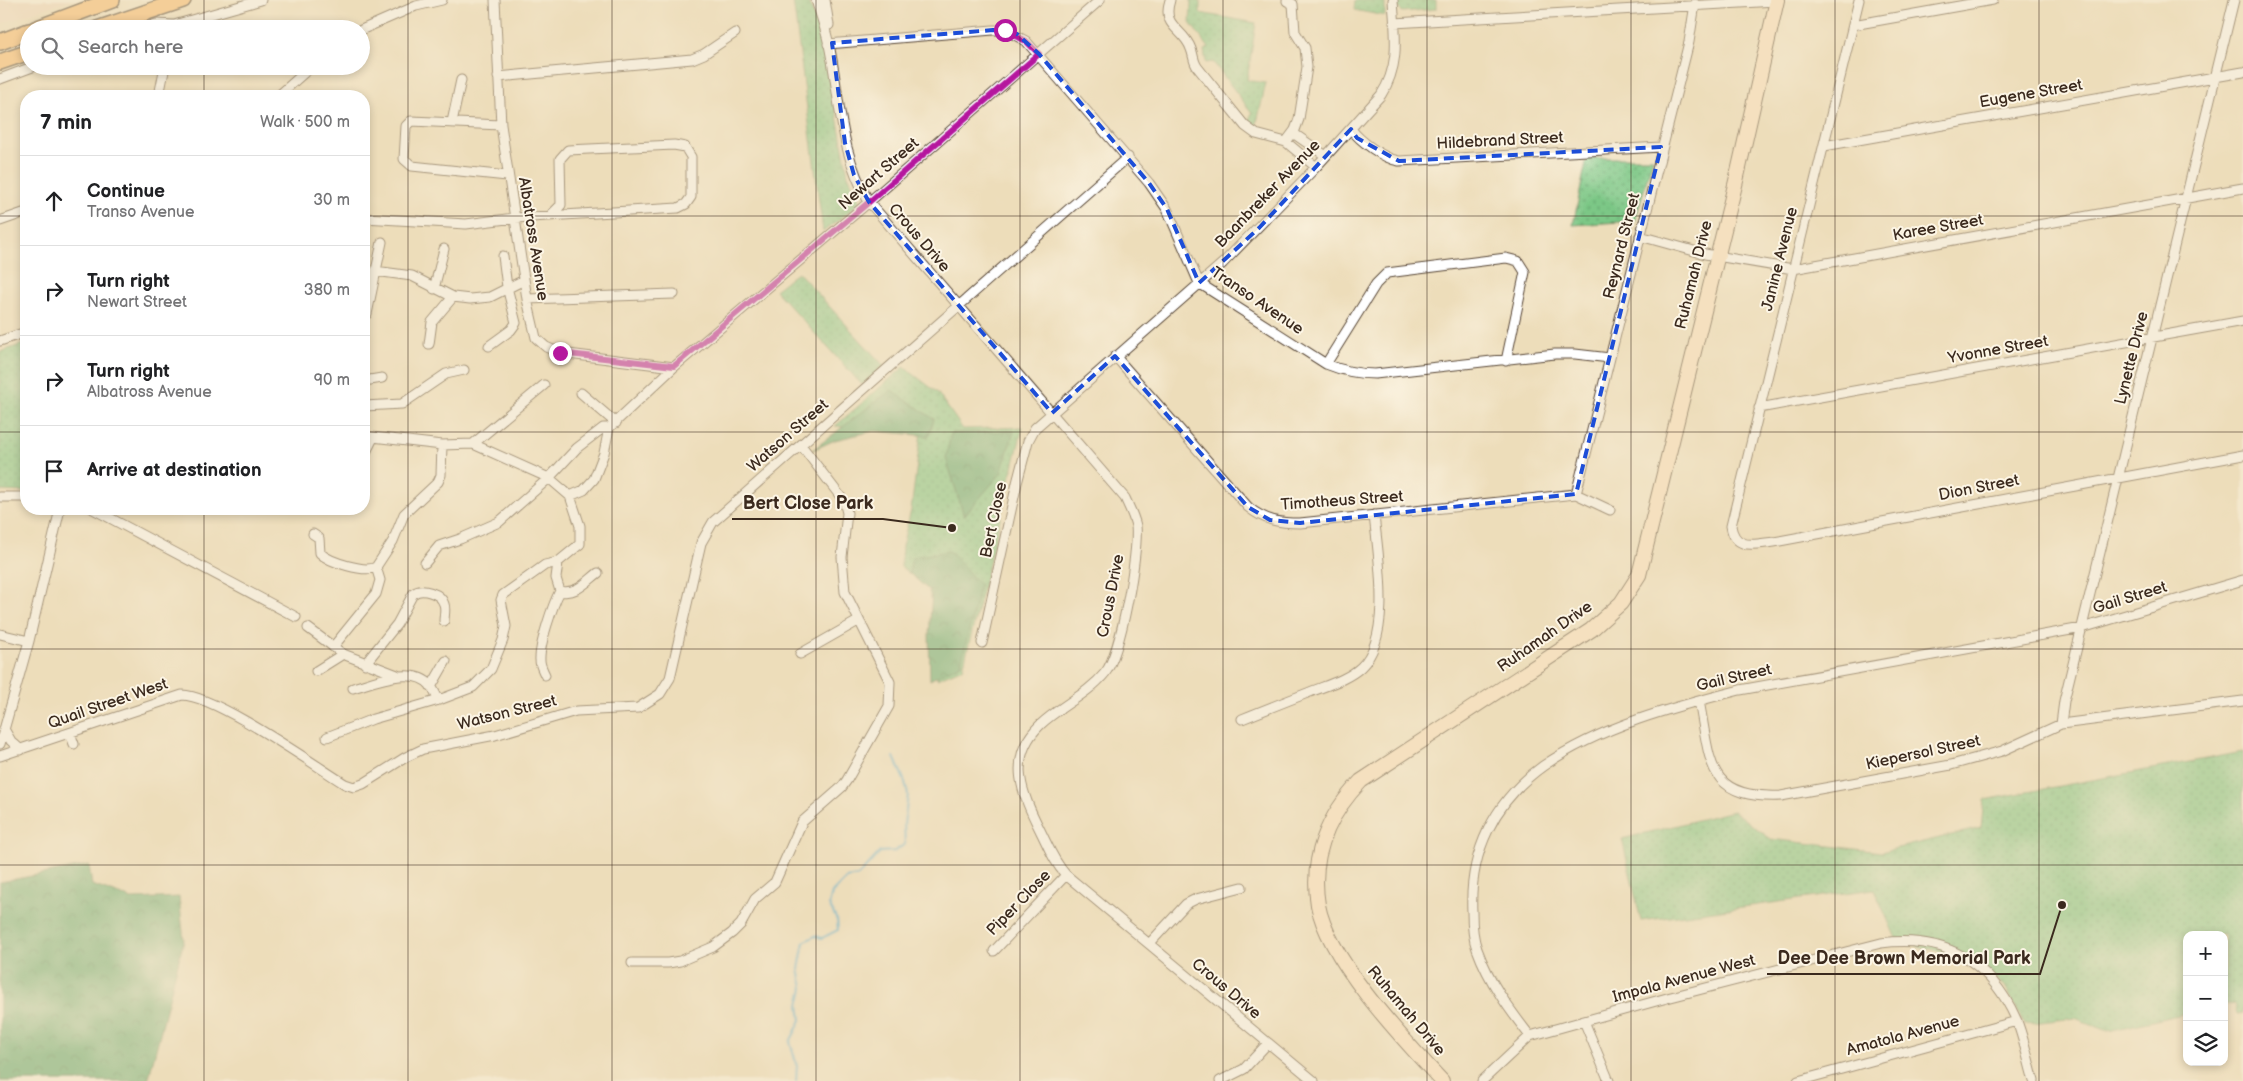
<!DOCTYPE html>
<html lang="en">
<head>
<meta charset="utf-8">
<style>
	body { margin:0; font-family:"Balsamiq Sans",sans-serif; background:#f2f2f2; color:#202124 }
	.controls { position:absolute; right:15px; bottom:15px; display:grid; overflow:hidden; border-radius:10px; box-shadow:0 2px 8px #0003 }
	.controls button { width:45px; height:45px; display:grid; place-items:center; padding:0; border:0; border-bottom:1px solid #e0e0e0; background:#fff; color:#202124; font:25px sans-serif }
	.stop { position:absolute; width:15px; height:15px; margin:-11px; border:4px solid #b5179e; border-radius:50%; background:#fff }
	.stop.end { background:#b5179e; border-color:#fff; box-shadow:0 1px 5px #0008 }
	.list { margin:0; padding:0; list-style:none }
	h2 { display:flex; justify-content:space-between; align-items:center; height:65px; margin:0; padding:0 20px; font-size:21px }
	h2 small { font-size:16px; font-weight:400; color:#757577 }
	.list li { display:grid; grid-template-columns:32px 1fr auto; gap:15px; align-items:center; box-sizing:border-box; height:90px; padding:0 20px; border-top:1px solid #e0e0e0 }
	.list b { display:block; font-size:19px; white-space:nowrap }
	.list p { margin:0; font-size:16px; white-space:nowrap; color:#757577 }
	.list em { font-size:16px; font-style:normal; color:#757577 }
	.icon { flex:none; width:28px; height:28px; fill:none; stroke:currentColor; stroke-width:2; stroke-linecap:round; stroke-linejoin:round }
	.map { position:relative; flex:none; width:2243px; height:1081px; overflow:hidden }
	.search { position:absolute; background:#fff; box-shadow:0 2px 8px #0003; left:20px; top:20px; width:350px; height:55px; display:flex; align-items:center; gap:12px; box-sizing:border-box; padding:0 18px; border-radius:28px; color:#757577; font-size:19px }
	.panel { position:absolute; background:#fff; box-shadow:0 2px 8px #0003; left:20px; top:90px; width:350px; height:425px; border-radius:20px }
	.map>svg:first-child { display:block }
	.built { fill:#efd6bc }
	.green { fill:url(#green-dots); stroke:#5b7852 }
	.forest { fill:url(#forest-crowns); stroke:#506b48 }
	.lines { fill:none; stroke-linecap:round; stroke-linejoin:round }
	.stream { stroke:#52aacf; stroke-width:2.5 }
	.street-casing { stroke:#564535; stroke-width:11 }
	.secondary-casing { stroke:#564535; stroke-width:16 }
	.primary-casing { stroke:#564535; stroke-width:18 }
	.street { stroke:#fff; stroke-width:9 }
	.secondary { stroke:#fee5c5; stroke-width:14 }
	.primary { stroke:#fcbd6f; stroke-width:15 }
	.route { stroke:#b5179e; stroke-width:6 }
	.marked { fill:none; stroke:#1d4ed8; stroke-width:4; stroke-dasharray:10 6; stroke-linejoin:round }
	.grid { fill:none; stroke:#3b2a1e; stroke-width:1; stroke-opacity:0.55 }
	.labels { text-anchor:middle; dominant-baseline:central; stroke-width:4; stroke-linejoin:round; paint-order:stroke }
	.street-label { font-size:16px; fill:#3b2a1e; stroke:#fcf5e5 }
	.leader { fill:none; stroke:#3b2a1e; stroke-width:2 }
	.callout-dot { fill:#3b2a1e; stroke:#fcf5e5; stroke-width:2 }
	.callout-label { font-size:18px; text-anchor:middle; font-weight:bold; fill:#3b2a1e; stroke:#fcf5e5; stroke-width:4; stroke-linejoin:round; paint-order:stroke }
</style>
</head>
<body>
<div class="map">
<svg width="2243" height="1081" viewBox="0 0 2243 1081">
	<defs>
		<pattern id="green-dots" width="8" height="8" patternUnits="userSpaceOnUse" patternTransform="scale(1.25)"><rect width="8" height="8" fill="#7bc786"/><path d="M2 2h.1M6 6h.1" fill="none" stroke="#66a26d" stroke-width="1.8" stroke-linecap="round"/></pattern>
		<pattern id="forest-crowns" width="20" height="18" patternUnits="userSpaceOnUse" patternTransform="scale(1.25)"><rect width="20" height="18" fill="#64ac73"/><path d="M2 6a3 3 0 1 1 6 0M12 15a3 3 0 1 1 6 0" fill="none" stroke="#548c5e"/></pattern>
	</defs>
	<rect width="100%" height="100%" fill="#fcf5e5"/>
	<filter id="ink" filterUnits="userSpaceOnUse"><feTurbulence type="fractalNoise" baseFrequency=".02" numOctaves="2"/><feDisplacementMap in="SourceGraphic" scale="10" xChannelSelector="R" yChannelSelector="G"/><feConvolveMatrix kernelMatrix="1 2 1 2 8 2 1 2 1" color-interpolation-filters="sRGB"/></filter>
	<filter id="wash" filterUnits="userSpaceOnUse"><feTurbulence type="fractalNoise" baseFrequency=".0096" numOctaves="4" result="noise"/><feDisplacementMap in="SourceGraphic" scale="20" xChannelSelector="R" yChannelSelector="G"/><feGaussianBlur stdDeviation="1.12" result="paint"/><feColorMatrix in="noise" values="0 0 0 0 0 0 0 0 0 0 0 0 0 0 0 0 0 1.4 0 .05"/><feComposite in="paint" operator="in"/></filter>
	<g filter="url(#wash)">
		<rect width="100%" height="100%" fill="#edddba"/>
		<path class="built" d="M0,0h70l-70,24z"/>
		<path class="green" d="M793,0l15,2 13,28 27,145 13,28 -38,29z
			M1191,0h9v13l56,10 -9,57 19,3 -10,44 -7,-8 3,-6 -39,-51 -7,1 -2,-13 5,-2 -19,-25z
			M1355,0h30v16l-31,-6z
			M1395,0h41v9l-34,3 -7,-8z
			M1587,158h66l-18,63 -62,4z
			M798,272l86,94 -22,19 -87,-95z
			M26,343v149l-26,-1v-139z
			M904,367l33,25 26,37 60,-2 -60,241 -26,11 2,-51 -11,-40 -27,-21 1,-21 9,-36 10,-78 -86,-6z
			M2243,752v261l-6,1 -3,-11 -10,2v-70h-37v78l-79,18 -33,-13 -51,6 -18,-36 -34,-29 -75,-18 -23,-52 -233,32 -19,-82 111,-28 38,28 110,13 100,-24 3,-28z"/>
		<path class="forest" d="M891,390l43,29 -5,17 -55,-5 -39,9 -24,11z
			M1014,431l-13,42 -37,43 -18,-58 5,-25z
			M949,551l31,34 -19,79 -31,16 -1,-46 3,-41 -23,-20 3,-16z
			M89,865l3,20 40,14 47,-2 5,43 -36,141h-148v-199z"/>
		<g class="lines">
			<path class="stream" d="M796,1081l1,-15 -7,-24 11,-22 -2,-15 4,-17 -4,-19 5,-27 11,-6 7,2 16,-8 -1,-10 -8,-15 3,-12 15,-15 11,-2 22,-24 15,-1 10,-7 -1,-20 4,-29 -3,-13 -11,-25"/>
		</g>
	</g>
	<g filter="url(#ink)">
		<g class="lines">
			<g class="street-casing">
				<path id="street" d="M495,0l6,125 26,174 9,39 10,9 14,6 114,14
					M816,0c6,18 12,37 15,55 10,54 10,99 38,147l256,296c4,9 9,18 11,28 3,25 -15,128 -31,147 -18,22 -45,33 -65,52 -34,33 -18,69 0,105 8,16 14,32 26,45l248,206
					M825,0l4,25
					M1170,0c-9,28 14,28 21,49 3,7 2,13 7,19l47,58 11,8 30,8 9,-12 4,-11 8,-52 -2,-19 -10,-16 -2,-28 -6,-3
					M1859,0l-128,526c4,25 24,18 43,16l469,-87
					M1394,23l382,-22
					M1853,25l140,-25
					M140,29l16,-5 18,1 87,-25
					M361,30l55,-24 26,-6
					M828,44l165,-14h12l21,11 123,142 18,26 32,74 127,81c17,7 31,10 49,10l180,-20h20l35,4
					M498,77l194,-18 12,-5 31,-21
					M0,79l35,-13
					M159,96l6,-30
					M278,96l34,-30
					M452,122l9,-42
					M501,125l-90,-4 -5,5 -2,33 8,7 95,10
					M1351,129c9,12 33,30 48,32l262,-14
					M1293,133l33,23
					M1286,142l30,25
					M1824,146l419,-74
					M364,218l102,6 49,-6 163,-10 8,-4 5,-7v-40l-6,-10 -11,-2 -106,5 -8,9 1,46 -11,11
					M0,221l26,-9
					M1640,236l65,18 88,15 450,-81
					M375,271l37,5 41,21 17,2 20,-2 34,-17
					M434,289l10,-40
					M527,299l147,-5
					M367,314l15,-72
					M0,341l26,-9
					M429,344l3,-22 21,-25
					M489,346l22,-16 5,-7 -9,-36 -4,-31
					M1115,356l133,151c17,14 32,16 52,16l276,-29 34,16
					M1326,364l50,-80 11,-11 119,-15 12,3 7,11 -19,89
					M364,381l18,-3
					M581,393l35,30
					M364,406l38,-2 44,-30 18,-4
					M1759,408l484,-87
					M473,444l71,-59
					M364,456l9,-18
					M1576,494l113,-452 6,-38
					M570,496l14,-6 10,-11 10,-26 5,-25 65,-61 195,-165 231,-202
					M0,497h26
					M93,509l203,108
					M313,534l6,4 1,15c9,9 45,20 56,14
					M558,562l-2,16 4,13c16,4 26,-9 38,-18
					M425,563l14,-17 21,-7 39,-17 50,-44 28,-30 26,-20h6
					M308,628l35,26 54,21
					M0,634l29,7
					M982,643l35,-160 11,-42 7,-13 188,-165 93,-96 65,-72c20,-31 14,-60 12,-95
					M333,647l43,-53 4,-14 -4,-13 17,-26 11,-27 34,-32 3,-7 1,-30 -78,-9
					M800,654l58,-33
					M365,664l32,-40 16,-30c8,-7 28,-1 31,10 2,5 0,12 0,17
					M316,671l27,-17
					M545,675c-2,-5 -5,-9 -5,-15 -1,-15 13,-56 20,-69
					M431,687l15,-26
					M353,688c21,-6 61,-23 78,-2 3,4 5,10 8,14
					M1699,701c12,60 6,98 82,95l170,-31 51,-14 59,-27 182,-23
					M1242,719c22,-9 45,-18 68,-27 17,-7 37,-12 51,-25 32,-30 17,-111 13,-152
					M2061,724l3,-23 170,-701
					M4,729l7,12 10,9
					M70,733l4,11
					M327,737l46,-18 66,-19 34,-13 18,-18 12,-29 3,-14 -5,-26 2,-5 42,-30 13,-3 22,-18v-18l-10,-30 -21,-18 -76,-34 -31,1
					M0,744l29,-103 31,-132
					M0,756l182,-61c33,0 131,69 163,89l9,3 9,-3 43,-27 17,-8 72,-14 81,-24 62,-3 22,-14 10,-16 31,-135 12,-21 415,-365
					M1149,944l37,-40 10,-5 46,-12
					M994,951l72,-76
					M632,963h36l12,-2 33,-14 19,-14 9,-9 14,-25 20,-17 27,-60 40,-35 5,-7 42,-74 1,-24 -45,-90 -3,-35 5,-44 -3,-12 -43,-56
					M1584,1021l25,60
					M1530,1036c-21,-27 -41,-54 -53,-87 -4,-11 -5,-25 -5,-37 -3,-59 22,-111 71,-146 58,-40 130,-59 197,-76l342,-62 161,-48
					M1220,1081l24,-12 24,-26
					M1482,1081l48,-45 137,-38 214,-55c63,-8 109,18 135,76 8,19 12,42 18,62
					M1798,1081l219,-60"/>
			</g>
			<g class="secondary-casing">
				<path id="secondary" d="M1442,1081c-38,-41 -114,-121 -124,-176 -8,-48 10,-90 43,-124l230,-151 30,-27 18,-28 97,-394 41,-181"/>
			</g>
			<g class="primary-casing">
				<path id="primary" d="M35,29l77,-29
					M97,29l86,-29
					M0,42l29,-11
					M0,62l29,-10"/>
			</g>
			<use href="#street" class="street"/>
			<use href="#secondary" class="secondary"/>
			<use href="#primary" class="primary"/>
		</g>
	</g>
	<g class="lines" filter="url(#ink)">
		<path class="route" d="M560,353l114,13 195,-164 170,-148 -13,-13 -21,-11"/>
	</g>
	<path d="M0 0H2243V1081H0ZM993,30l24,4 22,20 110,129 18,26 32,74 60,-55 92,-99 6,9 42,23 262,-14 -85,347 -276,29 -30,-3 -22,-13 -133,-151 -63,57 -183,-211 -15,-27 -9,-32 -13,-100z" fill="#edddba" fill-opacity=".55" fill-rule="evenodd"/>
	<path class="marked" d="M993,30l24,4 22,20 110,129 18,26 32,74 60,-55 92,-99 6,9 42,23 262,-14 -85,347 -276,29 -30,-3 -22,-13 -133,-151 -63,57 -183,-211 -15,-27 -9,-32 -13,-100z"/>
	<path class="grid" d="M204,0v29M408,0v1081M612,0v1081M816,0v1081M1020,0v1081M1223,0v1081M1427,0v1081M1631,0v1081M1835,0v1081M2039,0v1081M204,66v30M0,216h26M364,216h1879M0,432h26M364,432h1879M204,509v572M0,649h2243M0,865h2243"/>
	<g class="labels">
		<g class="street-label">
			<text transform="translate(2031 94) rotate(-10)">Eugene Street</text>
			<text transform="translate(1500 141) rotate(-3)">Hildebrand Street</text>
			<text transform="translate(879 174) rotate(-41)">Newart Street</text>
			<text transform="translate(1268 194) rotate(-46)">Baanbreker Avenue</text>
			<text transform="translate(1938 228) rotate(-10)">Karee Street</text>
			<text transform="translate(919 238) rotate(49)">Crous Drive</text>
			<text transform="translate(533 239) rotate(81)">Albatross Avenue</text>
			<text transform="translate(1622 246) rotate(-76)">Reynard Street</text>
			<text transform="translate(1780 259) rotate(-76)">Janine Avenue</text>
			<text transform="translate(1694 275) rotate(-76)">Ruhamah Drive</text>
			<text transform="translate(1257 301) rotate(34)">Transo Avenue</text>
			<text transform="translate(1998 350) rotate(-10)">Yvonne Street</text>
			<text transform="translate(2132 358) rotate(-76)">Lynette Drive</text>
			<text transform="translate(788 436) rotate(-41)">Watson Street</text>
			<text transform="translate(1979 488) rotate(-11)">Dion Street</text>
			<text transform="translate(1342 501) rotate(-4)">Timotheus Street</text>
			<text transform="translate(994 520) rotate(-78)">Bert Close</text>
			<text transform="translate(1111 596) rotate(-79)">Crous Drive</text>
			<text transform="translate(2130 598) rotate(-17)">Gail Street</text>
			<text transform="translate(1545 637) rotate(-35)">Ruhamah Drive</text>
			<text transform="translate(1734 678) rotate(-13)">Gail Street</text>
			<text transform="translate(108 704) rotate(-19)">Quail Street West</text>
			<text transform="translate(507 713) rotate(-14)">Watson Street</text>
			<text transform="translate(1923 753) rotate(-12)">Kiepersol Street</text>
			<text transform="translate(1019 903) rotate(-46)">Piper Close</text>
			<text transform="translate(1684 979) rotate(-15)">Impala Avenue West</text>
			<text transform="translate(1226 989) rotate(40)">Crous Drive</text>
			<text transform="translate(1406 1011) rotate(50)">Ruhamah Drive</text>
			<text transform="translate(1903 1036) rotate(-15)">Amatola Avenue</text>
		</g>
	</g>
	<path class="leader" d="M952 528L883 519H732M2062 905L2040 974H1767"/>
	<g class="callout-dot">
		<circle cx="952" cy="528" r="5"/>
		<circle cx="2062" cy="905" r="5"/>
	</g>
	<g class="callout-label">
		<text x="808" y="509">Bert Close Park</text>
		<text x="1904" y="964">Dee Dee Brown Memorial Park</text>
	</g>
</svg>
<div class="controls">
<button>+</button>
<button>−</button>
<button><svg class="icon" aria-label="layers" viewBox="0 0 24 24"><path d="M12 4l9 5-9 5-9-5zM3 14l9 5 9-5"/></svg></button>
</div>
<div class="stop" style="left:1005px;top:30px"></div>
<div class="stop end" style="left:560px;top:353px"></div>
<div class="search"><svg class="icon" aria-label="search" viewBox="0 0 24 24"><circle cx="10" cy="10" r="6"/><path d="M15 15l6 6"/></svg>Search here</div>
<section class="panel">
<h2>7 min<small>Walk · 500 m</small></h2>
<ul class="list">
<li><svg class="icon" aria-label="ahead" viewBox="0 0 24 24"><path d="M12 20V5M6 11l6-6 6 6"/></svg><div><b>Continue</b><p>Transo Avenue</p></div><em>30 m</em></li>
<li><svg class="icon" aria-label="right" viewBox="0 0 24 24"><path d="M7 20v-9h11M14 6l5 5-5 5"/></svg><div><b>Turn right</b><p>Newart Street</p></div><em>380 m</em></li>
<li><svg class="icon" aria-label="right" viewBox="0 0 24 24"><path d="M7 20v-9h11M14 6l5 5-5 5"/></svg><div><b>Turn right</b><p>Albatross Avenue</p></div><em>90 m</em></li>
<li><svg class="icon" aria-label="arrive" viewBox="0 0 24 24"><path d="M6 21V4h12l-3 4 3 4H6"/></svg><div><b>Arrive at destination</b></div></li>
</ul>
</section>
</div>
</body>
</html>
